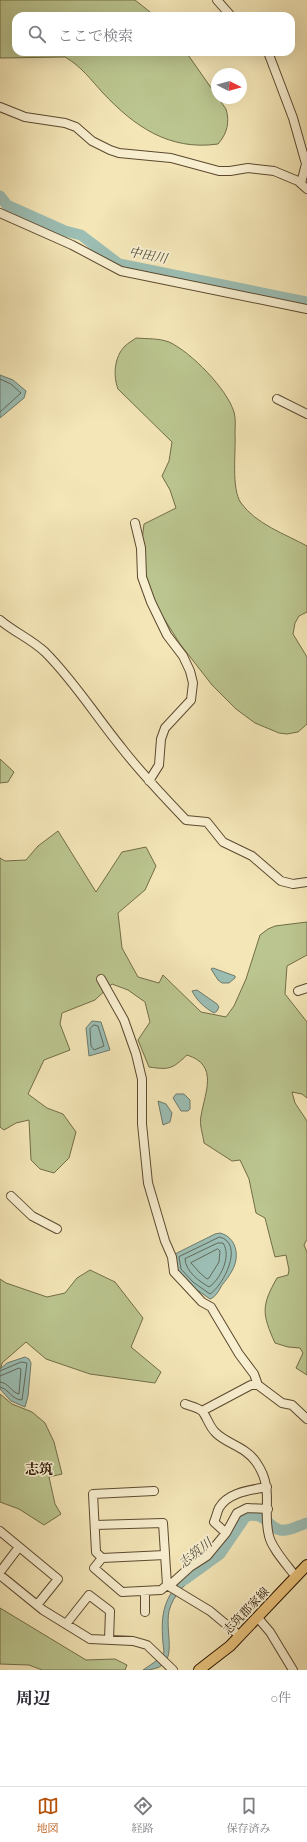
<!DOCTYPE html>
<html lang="ja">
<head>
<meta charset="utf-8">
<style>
	body { margin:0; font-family:"IM FELL French Canon","Noto Serif JP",serif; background:#f7f7f7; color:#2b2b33 }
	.compass { position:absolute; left:211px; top:68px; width:36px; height:36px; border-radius:50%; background:#fff; box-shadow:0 4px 16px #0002; rotate:96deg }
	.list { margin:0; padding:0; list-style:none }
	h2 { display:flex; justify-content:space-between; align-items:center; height:52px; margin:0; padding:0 16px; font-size:17px }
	h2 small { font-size:13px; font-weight:400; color:#7c7c81 }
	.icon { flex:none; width:22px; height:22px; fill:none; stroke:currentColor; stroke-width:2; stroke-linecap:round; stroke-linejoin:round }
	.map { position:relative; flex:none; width:307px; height:1670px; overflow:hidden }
	.search { position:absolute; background:#fff; box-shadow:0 4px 16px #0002; left:12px; right:12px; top:12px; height:44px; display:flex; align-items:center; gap:10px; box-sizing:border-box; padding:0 14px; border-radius:12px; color:#7c7c81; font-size:15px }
	.sheet { height:116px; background:#fff }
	nav { display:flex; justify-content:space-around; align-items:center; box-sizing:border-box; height:56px; border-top:1px solid #e1e1e2; background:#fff; font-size:11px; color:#7c7c81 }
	nav a { display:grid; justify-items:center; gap:2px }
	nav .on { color:#b45309 }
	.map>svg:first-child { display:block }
	.green { fill:#bbc58f; stroke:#726d48 }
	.water { fill:#9cbeb4; stroke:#6e7a6d }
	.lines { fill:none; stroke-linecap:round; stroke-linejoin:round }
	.shore { stroke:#636a5b; stroke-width:1 }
	.river { stroke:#9cbeb4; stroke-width:11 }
	.minor-casing { stroke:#5c492f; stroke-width:10 }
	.major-casing { stroke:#2a1502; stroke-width:12 }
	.minor { stroke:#f8efd0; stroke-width:8 }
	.major { stroke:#eac37c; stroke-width:10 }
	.labels { text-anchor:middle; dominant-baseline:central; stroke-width:3.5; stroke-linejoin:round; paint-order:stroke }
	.street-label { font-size:12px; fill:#2a1502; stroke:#f8efd0 }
	.water-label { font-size:13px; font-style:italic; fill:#525040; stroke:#f8efd0 }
	.quarter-label { font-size:14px; font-weight:bold; fill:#2a1502; stroke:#f8efd0 }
</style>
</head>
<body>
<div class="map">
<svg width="307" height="1670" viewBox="0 0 307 1670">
	<rect width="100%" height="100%" fill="#f4e6b7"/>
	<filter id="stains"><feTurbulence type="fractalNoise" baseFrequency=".005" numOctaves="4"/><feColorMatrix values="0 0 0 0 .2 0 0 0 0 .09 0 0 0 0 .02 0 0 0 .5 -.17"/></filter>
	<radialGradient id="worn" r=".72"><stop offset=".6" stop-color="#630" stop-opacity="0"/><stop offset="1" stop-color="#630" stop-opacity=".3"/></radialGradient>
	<path class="green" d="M0,0h135l20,16h-139v36h170l40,57c4,13 1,25 -8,35 -49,7 -84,-18 -115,-51 -12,-13 -22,-27 -38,-36l-65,1z
		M136,338c11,1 22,0 33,4 22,10 58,47 65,70 2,7 1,15 1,22 1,17 -4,55 6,69 15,21 44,31 66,43v66l-8,4 -4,7 -2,11 14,23v67l-9,8 -11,2 -8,-1 -24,-10 -19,-14 -24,-24 -32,-41 -34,-54 -5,-41 3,-25 32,-16 -6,-18 -8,-14 7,-15 3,-19 -54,-53c-5,-13 -4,-32 7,-43 3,-3 7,-5 11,-8z
		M0,759l14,13 -6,10 -8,1z
		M58,831l38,61 26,-40 24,-5 10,19 -11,24 -27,23 4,35 16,29 21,6 4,-8 38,37 25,5 8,-11 12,-27 14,-44 8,-6 7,-3 32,-4v33l-20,11 -2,28 22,28v76l-5,-4 -10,-2 3,11 12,18v118l-3,6 3,7v123l-11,-7 7,-15 -3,-5 -12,-1 -13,-4c-13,-29 -14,-37 2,-65l11,-3 1,-5 -3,-15 -11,2 -10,-39 -9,-5 -7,-34 -9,-19 -8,1 -28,-18c-1,-8 -5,-19 -3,-27 4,-24 18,-51 -14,-61 -15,14 -17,15 -38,12l-11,-27 12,-18 -5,-20 -17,-12 -16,-6 -17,16 -33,13 -2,11 10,26 -26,10 -16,34 19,14 16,6 13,18 -7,26 -15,15 -14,-4 -9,-9 -2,-40 -13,3 -12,7 -4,-3v-269l5,3 21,-1 12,-14z
		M90,1270l25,12 28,36 -12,29 30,25 -6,11 -65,-9 -44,-15 -20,-17 -24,21 -2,9v-93l6,4 41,14 18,-4 12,-15z
		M0,1394l12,10 20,8 13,11 9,19 8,32 -13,3 6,27 6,10 -17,11 -25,-16 -19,-7z
		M0,1608l86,52 29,-1 12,6 -2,5h-83l-13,-5 -29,-1z"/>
	<path class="water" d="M0,375l13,5 13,11 -2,7 -24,20z
		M213,968l22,8v2l-6,5h-7l-4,-3 -7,-11z
		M197,990l20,14 2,3 -2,4 -3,2c-9,-5 -17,-12 -22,-22z
		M92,1021l9,1 9,28 -21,6 -3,-28z
		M176,1094h8l6,6v9l-2,2h-7l-8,-13z
		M158,1101l8,3 6,9 -2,9 -7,3z
		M220,1233c16,4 20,22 13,36 -3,6 -7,11 -11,16 -3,5 -6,12 -12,14l-20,-14 -13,-14 -2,-17 40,-20z
		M25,1357l4,2 2,4 -3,33 -3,11 -14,-6 -11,-12v-20l7,-6z
		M196,1568l1,7c-12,9 -24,20 -28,36 -5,25 14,59 -26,59l16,-11 5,-7c-5,-40 -1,-59 32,-84z"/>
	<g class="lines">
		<path class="shore" d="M0,379l11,5 10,9 -21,19
			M94,1025l4,1 6,20 -10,4 -3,-4 -1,-17z
			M220,1237c25,7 3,49 -10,57l-17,-12 -12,-13 -2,-12z
			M218,1243h5c9,13 -3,37 -14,44 -10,-6 -23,-15 -24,-28z
			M218,1249l2,2 -1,11 -10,16 -2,1 -7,-6 -9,-10z
			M0,1371l21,-9 6,1 -5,37c-10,0 -13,-11 -22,-13
			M0,1376l19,-8 2,1 -2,25c-8,-2 -10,-11 -19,-12"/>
		<path class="river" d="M0,196l7,9 58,26 16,4 38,29 188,38
			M184,1580l36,-26 26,-38c21,-4 20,10 34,14 8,2 19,-5 27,-7"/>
		<g class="minor-casing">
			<path id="minor" d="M217,0l14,16
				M268,52l25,66 13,46 -5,19
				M0,107l25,10 40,6 11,4 16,14 18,9 9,3 52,5 48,13h11l18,-3 26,3 24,10 9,8
				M0,213l72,32 49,26 186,38
				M277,399l30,15
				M135,523l6,25 1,29 9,25 16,33 16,21 7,15 3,12 -2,17 -26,28 -4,11 -2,26 -10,16
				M0,620c14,12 31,19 45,32 29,29 50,63 76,95 20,26 42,49 65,73l21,2 16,20 29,14 29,25 12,3 14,-2
				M101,979l23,41 12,34 6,25v45l6,59 17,58 7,16 2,15 28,30 9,5 28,47 15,20 4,11
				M298,991l9,-3
				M11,1196l21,20 25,13
				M185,1404c5,2 13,4 17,7 5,6 7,15 13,21 11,12 30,14 41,30 19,27 6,47 13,74 3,13 19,30 27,41
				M202,1411l49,-26h7l24,18 10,2 15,14
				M154,1491l-61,3 3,58 6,6 63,-3
				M95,1525l68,-2 4,62 -6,5 -39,2 -28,-24 8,-10
				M0,1531l58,48 -21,26
				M226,1533l-12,-11c2,-4 3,-10 5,-14 9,-16 32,-18 48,-21
				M0,1572l19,-25
				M0,1575l43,35 47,29 43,2 14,4 26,25
				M167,1585l43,26 30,25
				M169,1586l21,-19 17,-11 19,-23 11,-20 10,-5 21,1
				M145,1591v21
				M258,1618l12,14 23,38
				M66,1624l23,-29 21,16 -1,29"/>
		</g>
		<g class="major-casing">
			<path id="major" d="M199,1670l31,-24 77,-81"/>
		</g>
		<use href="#minor" class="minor"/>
		<use href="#major" class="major"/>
	</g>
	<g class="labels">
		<g class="street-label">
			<text transform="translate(246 1611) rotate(-46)">志筑郡家線</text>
		</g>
		<g class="water-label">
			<text transform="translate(148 255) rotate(11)">中田川</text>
			<text transform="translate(195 1553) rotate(-39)">志筑川</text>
		</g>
		<g class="quarter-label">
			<text x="39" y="1469">志筑</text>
		</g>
	</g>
	<rect width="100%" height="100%" filter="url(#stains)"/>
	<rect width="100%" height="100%" fill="url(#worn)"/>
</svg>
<svg class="compass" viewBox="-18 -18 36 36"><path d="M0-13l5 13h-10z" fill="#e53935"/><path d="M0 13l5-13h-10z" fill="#7c7c81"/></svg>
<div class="search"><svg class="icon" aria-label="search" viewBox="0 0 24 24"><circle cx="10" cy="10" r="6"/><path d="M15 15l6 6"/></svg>ここで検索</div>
</div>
<section class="sheet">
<h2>周辺<small>0件</small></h2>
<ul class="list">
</ul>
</section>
<nav>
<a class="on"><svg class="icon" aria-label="map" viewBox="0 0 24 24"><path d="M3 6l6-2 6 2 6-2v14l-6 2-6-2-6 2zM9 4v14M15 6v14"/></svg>地図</a>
<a><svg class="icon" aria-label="directions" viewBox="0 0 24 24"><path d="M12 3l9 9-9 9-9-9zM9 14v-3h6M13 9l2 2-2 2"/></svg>経路</a>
<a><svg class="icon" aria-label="saved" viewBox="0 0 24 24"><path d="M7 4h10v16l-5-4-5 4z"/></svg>保存済み</a>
</nav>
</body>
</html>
